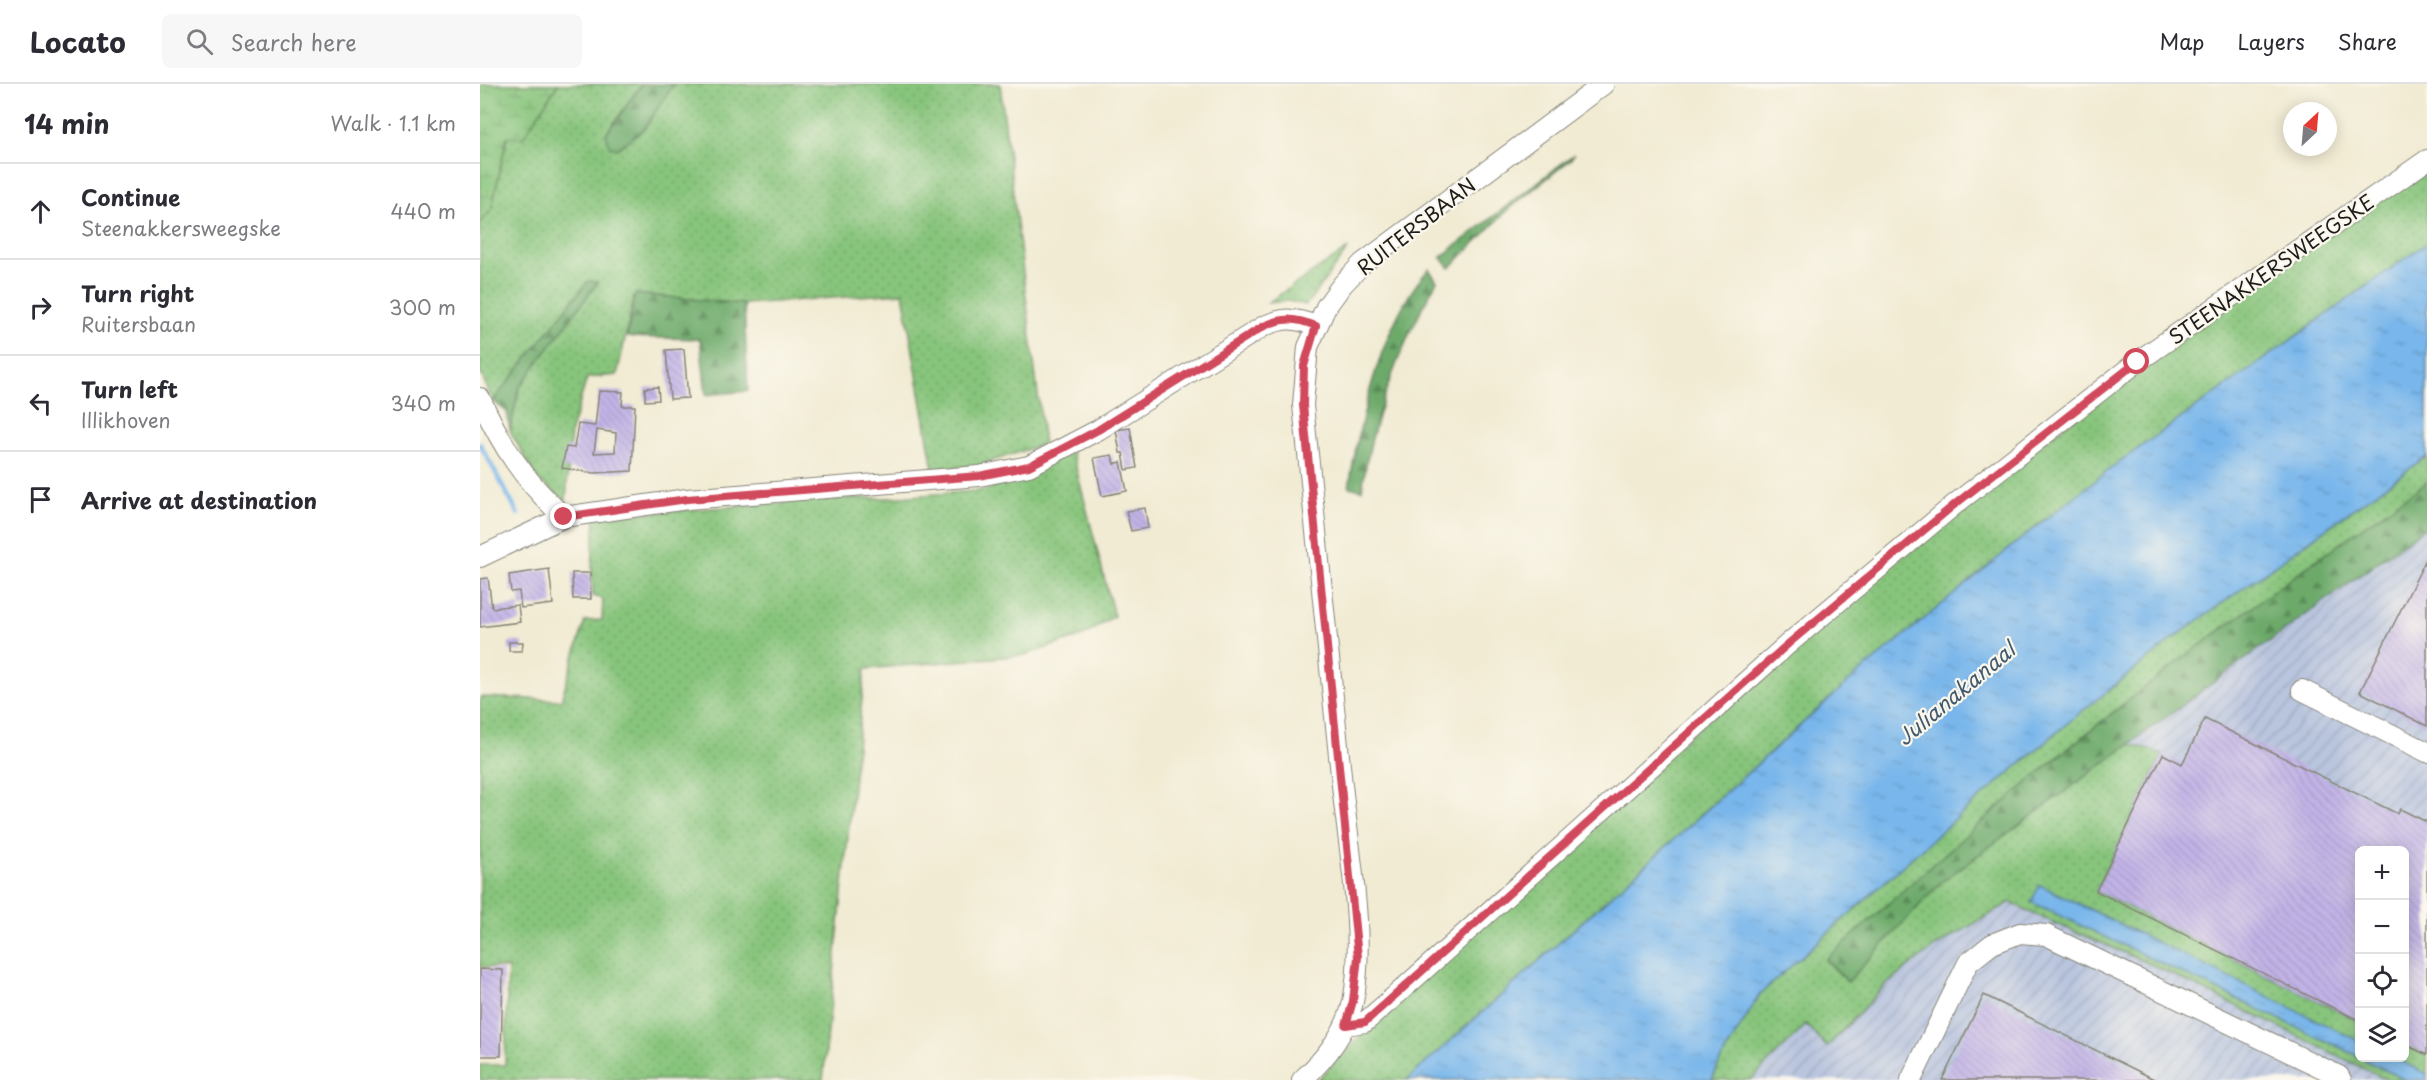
<!DOCTYPE html>
<html lang="en">
<head>
<meta charset="utf-8">
<style>
	body { margin:0; font-family:"Playpen Sans",sans-serif; background:#f7f7f7; color:#2b2b33 }
	.controls { position:absolute; right:18px; bottom:18px; display:grid; overflow:hidden; border-radius:9px; box-shadow:0 3px 15px #0003 }
	.controls button { width:54px; height:54px; display:grid; place-items:center; padding:0; border:0; border-bottom:2px solid #e1e1e2; background:#fff; color:#2b2b33; font:30px sans-serif }
	.compass { position:absolute; left:1803px; top:18px; width:54px; height:54px; border-radius:50%; background:#fff; box-shadow:0 3px 15px #0003; rotate:26deg }
	.stop { position:absolute; width:18px; height:18px; margin:-14px; border:4px solid #d1495b; border-radius:50%; background:#fff }
	.stop.end { background:#d1495b; border-color:#fff; box-shadow:0 2px 6px #0008 }
	.list { margin:0; padding:0; list-style:none }
	h2 { display:flex; justify-content:space-between; align-items:center; height:78px; margin:0; padding:0 24px; font-size:26px }
	h2 small { font-size:20px; font-weight:400; color:#7c7c81 }
	.list li { display:grid; grid-template-columns:39px 1fr auto; gap:18px; align-items:center; box-sizing:border-box; height:96px; padding:0 24px; border-top:2px solid #e1e1e2 }
	.list b { display:block; font-size:22px; white-space:nowrap }
	.list p { margin:0; font-size:20px; white-space:nowrap; color:#7c7c81 }
	.list em { font-size:20px; font-style:normal; color:#7c7c81 }
	.icon { flex:none; width:33px; height:33px; fill:none; stroke:currentColor; stroke-width:2; stroke-linecap:round; stroke-linejoin:round }
	.map { position:relative; flex:none; width:1947px; height:996px; overflow:hidden }
	header { display:flex; align-items:center; gap:36px; box-sizing:border-box; height:84px; padding:0 30px; background:#fff; border-bottom:2px solid #e1e1e2 }
	header strong { font-size:28px }
	nav { display:flex; gap:33px; margin-inline-start:auto; font-size:21px }
	.search { width:420px; height:54px; background:#f7f7f7; display:flex; align-items:center; gap:15px; box-sizing:border-box; padding:0 21px; border-radius:9px; color:#7c7c81; font-size:22px }
	main { display:flex }
	aside { flex:1; background:#fff }
	.map>svg:first-child { display:block }
	.industrial { fill:url(#industrial-furrows); fill-rule:evenodd }
	.grass { fill:url(#grass-dots); stroke:#52704c; stroke-width:1.5 }
	.forest { fill:url(#forest-firs); stroke:#446344; stroke-width:1.5 }
	.wetland { fill:url(#wetland-marsh); stroke:#52704c; stroke-width:1.5 }
	.water { fill:url(#water-ripples); stroke:#4a6984; stroke-width:1.5 }
	.lines { fill:none; stroke-linecap:round; stroke-linejoin:round }
	.stream { stroke:#78b6eb; stroke-width:4.5 }
	.building { fill:url(#building-back-hatch); fill-rule:evenodd }
	.minor-casing { stroke:#868478; stroke-width:22 }
	.minor { stroke:#fff; stroke-width:20 }
	.route { stroke:#d1495b; stroke-width:8 }
	.labels { text-anchor:middle; dominant-baseline:central; stroke-width:4.5; stroke-linejoin:round; paint-order:stroke }
	.street-label { font-size:20px; fill:#1c1c1c; stroke:#fbf7ec }
	.water-label { font-size:21px; font-style:italic; fill:#415a6f; stroke:#fbf7ec }
</style>
</head>
<body>
<header>
<strong>Locato</strong>
<div class="search"><svg class="icon" aria-label="search" viewBox="0 0 24 24"><circle cx="10" cy="10" r="6"/><path d="M15 15l6 6"/></svg>Search here</div>
<nav><a>Map</a><a>Layers</a><a>Share</a></nav>
</header>
<main>
<aside>
<h2>14 min<small>Walk · 1.1 km</small></h2>
<ul class="list">
<li><svg class="icon" aria-label="ahead" viewBox="0 0 24 24"><path d="M12 20V5M6 11l6-6 6 6"/></svg><div><b>Continue</b><p>Steenakkersweegske</p></div><em>440 m</em></li>
<li><svg class="icon" aria-label="right" viewBox="0 0 24 24"><path d="M7 20v-9h11M14 6l5 5-5 5"/></svg><div><b>Turn right</b><p>Ruitersbaan</p></div><em>300 m</em></li>
<li><svg class="icon" aria-label="left" viewBox="0 0 24 24"><path d="M17 20v-9H6M10 6l-5 5 5 5"/></svg><div><b>Turn left</b><p>Illikhoven</p></div><em>340 m</em></li>
<li><svg class="icon" aria-label="arrive" viewBox="0 0 24 24"><path d="M6 21V4h12l-3 4 3 4H6"/></svg><div><b>Arrive at destination</b></div></li>
</ul>
</aside>
<div class="map">
<svg width="1947" height="996" viewBox="0 0 1947 996">
	<defs>
		<pattern id="industrial-furrows" width="10" height="10" patternUnits="userSpaceOnUse" patternTransform="scale(1.5)"><rect width="10" height="10" fill="#b9c5de"/><path d="M-1 1l2-2M0 10L10 0M9 11l2-2" fill="none" stroke="#9ea9be"/></pattern>
		<pattern id="grass-dots" width="8" height="8" patternUnits="userSpaceOnUse" patternTransform="scale(1.5)"><rect width="8" height="8" fill="#87c47b"/><path d="M2 2h.1M6 6h.1" fill="none" stroke="#74a86a" stroke-width="1.8" stroke-linecap="round"/></pattern>
		<pattern id="forest-firs" width="22" height="20" patternUnits="userSpaceOnUse" patternTransform="scale(1.5)"><rect width="22" height="20" fill="#6daa6b"/><path d="M5 1l3.5 6h-7zM16 11l3.5 6h-7z" fill="#598a57"/></pattern>
		<pattern id="wetland-marsh" width="20" height="14" patternUnits="userSpaceOnUse" patternTransform="scale(1.5)"><rect width="20" height="14" fill="#87c47b"/><path d="M1 5h8M5 5V1M11 12h8M15 12V8" fill="none" stroke="#74a86a"/></pattern>
		<pattern id="water-ripples" width="26" height="14" patternUnits="userSpaceOnUse" patternTransform="scale(1.5)"><rect width="26" height="14" fill="#78b6eb"/><path d="M2 4q2-2 4 0t4 0M15 11q2-2 4 0t4 0" fill="none" stroke="#679cc9"/></pattern>
		<pattern id="building-back-hatch" width="6" height="6" patternUnits="userSpaceOnUse" patternTransform="scale(1.5)"><rect width="6" height="6" fill="#c2b4e7"/><path d="M-1 5l2 2M0 0l6 6M5-1l2 2" fill="none" stroke="#a69ac6"/></pattern>
	</defs>
	<rect width="100%" height="100%" fill="#fbf7ec"/>
	<filter id="ink" filterUnits="userSpaceOnUse"><feTurbulence type="fractalNoise" baseFrequency=".0167" numOctaves="2"/><feDisplacementMap in="SourceGraphic" scale="12" xChannelSelector="R" yChannelSelector="G"/><feConvolveMatrix kernelMatrix="1 2 1 2 8 2 1 2 1" color-interpolation-filters="sRGB"/></filter>
	<filter id="wash" filterUnits="userSpaceOnUse"><feTurbulence type="fractalNoise" baseFrequency=".008" numOctaves="4" result="noise"/><feDisplacementMap in="SourceGraphic" scale="24" xChannelSelector="R" yChannelSelector="G"/><feGaussianBlur stdDeviation="1.35" result="paint"/><feColorMatrix in="noise" values="0 0 0 0 0 0 0 0 0 0 0 0 0 0 0 0 0 1.4 0 .05"/><feComposite in="paint" operator="in"/></filter>
	<g filter="url(#wash)">
		<rect width="100%" height="100%" fill="#f1ebd3"/>
		<path class="industrial" d="M1947,427v569h-676l97,-98 92,-99zM1880,766h44v208h-44z"/>
		<path class="grass" d="M78,0h84l-36,50 54,-32 14,-18h326l44,360 -67,22 -44,3 -30,-176 -159,11 -109,-10 -18,81 -30,3 -16,53 -5,69 -28,-20 -28,-49 9,-43 78,-106 -104,119 -13,-29v-149l11,-12 16,-74h16z
			M1947,77v82l-309,220 -85,66 -179,148 -447,403h-90l138,-136 455,-405z
			M869,164l-43,57 -18,-4 -21,2z
			M592,368l42,164 -29,19 -60,20 -160,14 -42,411h-343v-15h25l3,-97 -28,-1v-270l81,3 24,-79 17,-1 1,-21 -10,-3 -1,-28 3,-51 252,-19h39l101,-8z
			M1947,372v26c-125,88 -250,177 -368,274 -80,66 -156,135 -233,204l22,22 92,-99 189,-139 34,10 -67,137 263,130 1,37h44l1,-14 22,11v25h-40l-232,-114 -128,-55 -16,-9 -75,44 -52,40 -57,61 -21,-22 -55,55h-39l8,-19 40,-67 178,-160 133,-114 111,-88z"/>
		<path class="forest" d="M162,0h32l-30,45 -27,20 -8,-2 -3,-13z
			M1094,70l-4,6 -60,48 -60,60 -9,-11z
			M949,185l8,12c-37,65 -65,135 -75,209l-13,-3c11,-68 32,-166 80,-218z
			M108,197l10,1 -79,106 -9,43 -3,-19 -14,-11z
			M155,210l109,10 4,87 -42,4 -6,-56 -73,-2z
			M1947,398v44l-487,357 -92,99 -22,-23c77,-68 153,-137 233,-203 118,-97 242,-186 368,-274z"/>
		<path class="wetland" d="M2,0h76l-35,54 -16,-1 -16,74 -11,12v-135z"/>
		<path class="water" d="M1947,159v213l-245,176 -111,88 -133,114 -178,160 -40,67 -8,19h-305l447,-403 179,-148 85,-66z
			M1560,801l319,156 1,16 -329,-155z
			M1880,974h34l33,16v6h-22z"/>
		<g class="lines">
			<path class="stream" d="M0,360l38,70"/>
		</g>
		<g id="blocks">
			<path class="building" d="M204,265l4,49 -18,1 -4,-49z
				M178,303l1,13 -14,1v-13z
				M119,307l24,1 -1,14h13l-3,65 -38,2 -32,-5 4,-21 8,1 4,-24 17,2zM117,346l19,3 -1,19 -21,1z
				M650,344l7,40 -11,2 -3,-17h-3l-4,-23z
				M632,371l2,9 7,-2 6,29 -25,5 -8,-38z
				M665,424l3,20 -17,3 -5,-20z
				M1947,473v169l-67,-34z
				M69,485l4,35 -32,4 -2,-17 -8,1 -2,-17z
				M92,489h18l1,26h-18z
				M8,494l4,30 26,-3 2,17 -40,5v-48z
				M29,558h14l-1,9h-13z
				M1725,635l193,95 2,-5 27,13v233l-23,-11v-194h-44v171l-264,-130 67,-137 19,10z
				M0,885l23,1 -2,86h-21z
				M1504,911l172,85h-214z"/>
		</g>
	</g>
	<g filter="url(#ink)">
		<use href="#blocks" fill-opacity="0" stroke="#868478" stroke-width="1.5"/>
		<g class="lines">
			<g class="minor-casing">
				<path id="minor" d="M0,314c21,47 45,84 84,119
					M0,473l84,-40 123,-18 292,-23 50,-10 69,-36 166,-104c21,-9 31,-8 52,0
					M1822,606l125,62
					M866,941l19,-3 31,-27 392,-351 166,-139 183,-143 290,-202
					M822,996c23,-21 44,-47 51,-78 13,-65 -4,-151 -11,-217 -13,-127 -26,-253 -39,-380l5,-58 18,-40 16,-22 21,-22 241,-179
					M1431,996l57,-117 24,-19 28,-11 26,2 293,141 2,4"/>
			</g>
			<use href="#minor" class="minor"/>
		</g>
	</g>
	<g class="lines" filter="url(#ink)">
		<path class="route" d="M84,433l123,-18 292,-23 50,-10 69,-36 166,-104c21,-9 31,-8 52,0l-12,40 -1,39 55,552 -5,44 -7,24 19,-3 423,-378 166,-139 183,-143"/>
	</g>
	<g class="labels">
		<g class="street-label">
			<text transform="translate(936 142) rotate(-38)">RUITERSBAAN</text>
			<text transform="translate(1791 185) rotate(-35)">STEENAKKERSWEEGSKE</text>
		</g>
		<g class="water-label">
			<text transform="translate(1475 609) rotate(-40)">Julianakanaal</text>
		</g>
	</g>
</svg>
<div class="controls">
<button>+</button>
<button>−</button>
<button><svg class="icon" aria-label="locate" viewBox="0 0 24 24"><circle cx="12" cy="12" r="6"/><path d="M12 2v4M12 18v4M2 12h4M18 12h4"/></svg></button>
<button><svg class="icon" aria-label="layers" viewBox="0 0 24 24"><path d="M12 4l9 5-9 5-9-5zM3 14l9 5 9-5"/></svg></button>
</div>
<svg class="compass" viewBox="-18 -18 36 36"><path d="M0-13l5 13h-10z" fill="#e53935"/><path d="M0 13l5-13h-10z" fill="#7c7c81"/></svg>
<div class="stop" style="left:1657px;top:278px"></div>
<div class="stop end" style="left:84px;top:433px"></div>
</div>
</main>
</body>
</html>
